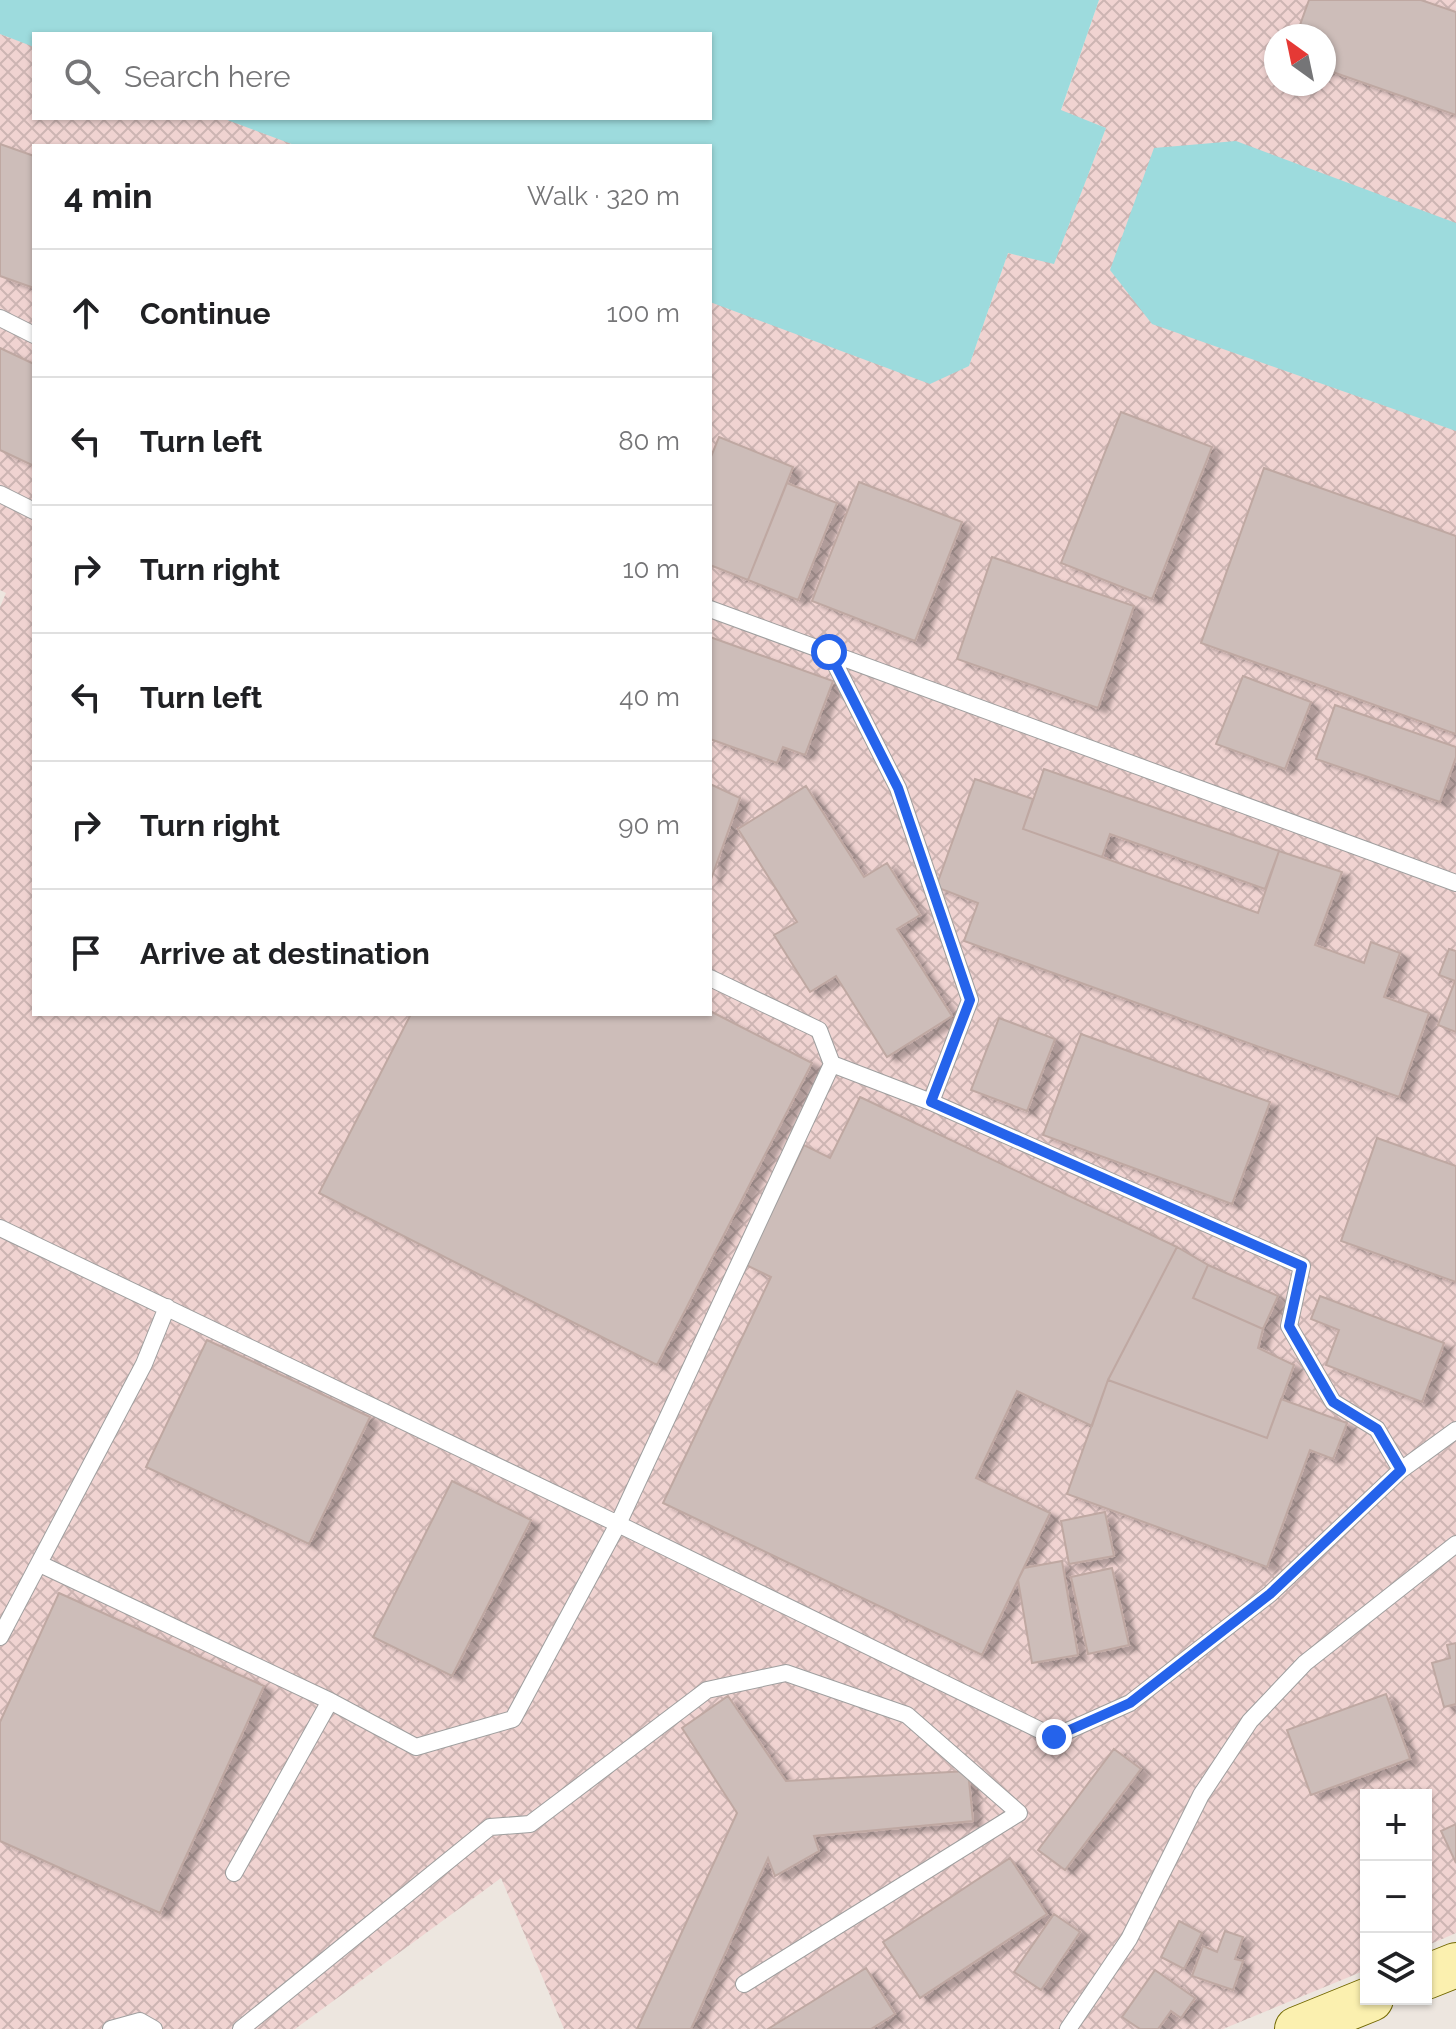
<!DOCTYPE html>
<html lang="en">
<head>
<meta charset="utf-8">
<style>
	body { margin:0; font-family:Raleway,sans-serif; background:#f2f2f2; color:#202124 }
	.controls { position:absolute; right:24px; bottom:24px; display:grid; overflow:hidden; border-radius:0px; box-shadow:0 2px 6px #0004 }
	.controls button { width:72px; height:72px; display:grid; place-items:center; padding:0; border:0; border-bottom:2px solid #e0e0e0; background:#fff; color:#202124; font:40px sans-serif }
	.compass { position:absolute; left:1264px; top:24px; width:72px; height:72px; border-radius:50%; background:#fff; box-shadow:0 2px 6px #0004; rotate:327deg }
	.stop { position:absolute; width:24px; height:24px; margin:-18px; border:6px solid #2563eb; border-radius:50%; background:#fff }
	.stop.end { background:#2563eb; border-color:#fff; box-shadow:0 2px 8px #0008 }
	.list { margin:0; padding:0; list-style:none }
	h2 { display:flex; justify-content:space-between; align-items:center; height:104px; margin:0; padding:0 32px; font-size:34px }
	h2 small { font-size:26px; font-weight:400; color:#757577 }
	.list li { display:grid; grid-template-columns:52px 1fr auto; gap:24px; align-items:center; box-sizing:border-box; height:128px; padding:0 32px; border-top:2px solid #e0e0e0 }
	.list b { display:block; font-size:30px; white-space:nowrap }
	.list em { font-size:26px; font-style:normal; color:#757577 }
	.icon { flex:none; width:44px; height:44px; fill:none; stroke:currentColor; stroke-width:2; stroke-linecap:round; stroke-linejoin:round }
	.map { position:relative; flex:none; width:1456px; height:2029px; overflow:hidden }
	.search { position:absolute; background:#fff; box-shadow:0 2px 6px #0004; left:32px; top:32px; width:680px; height:88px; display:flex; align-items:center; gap:20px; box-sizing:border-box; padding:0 28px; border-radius:0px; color:#757577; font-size:30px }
	.panel { position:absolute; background:#fff; box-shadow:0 2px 6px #0004; left:32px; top:144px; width:680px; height:872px; border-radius:0px }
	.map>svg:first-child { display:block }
	.military { fill:url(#military-cross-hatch); fill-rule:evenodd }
	.water { fill:#9ddbdd }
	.building { fill:#cdbdb9; stroke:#bfa8a2; stroke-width:2; filter:url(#shadow) }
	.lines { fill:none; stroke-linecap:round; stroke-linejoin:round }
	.lane-casing { stroke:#9f9f9f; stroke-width:18 }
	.secondary-casing { stroke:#726801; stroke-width:46 }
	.lane { stroke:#fff; stroke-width:16 }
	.secondary { stroke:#fbf0af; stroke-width:44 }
	.route { stroke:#2563eb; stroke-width:10 }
</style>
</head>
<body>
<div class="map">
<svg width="1456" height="2029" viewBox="0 0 1456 2029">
	<defs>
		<pattern id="military-cross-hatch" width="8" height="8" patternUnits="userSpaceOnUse" patternTransform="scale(2)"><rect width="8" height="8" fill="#f0d3d1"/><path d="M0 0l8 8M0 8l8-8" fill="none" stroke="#cdb5b3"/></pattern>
		<filter id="shadow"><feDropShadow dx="9" dy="5" stdDeviation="2" flood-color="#0004"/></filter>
	</defs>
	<rect width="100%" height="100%" fill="#ede6df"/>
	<path class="military" d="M1099,0h357v1933l-30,13v-151h-60v175l-143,59h-659l-63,-151 -206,151h-295v-1422l6,-14 -6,-3v-556l34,12v72h190l74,28h-264v868h676v-713l259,65 39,-113 46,10 52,-135 -45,-17zM1276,36h48v48h-48z"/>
	<path class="water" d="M0,0h1099l-38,110 45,18 -52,136 -46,-11 -39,113 -39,18 -220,-82v-156h-413l-75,-28h488v-84h-676v13l-34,-13z
		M1236,141l220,82v208l-304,-107 -42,-54 44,-122z"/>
	<path class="building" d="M1309,0h112l35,12v103l-132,-46v-33h-28z
		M0,144l34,12v132l-34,-12z
		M0,348l34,16v102l-34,-16z
		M1121,412l91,35 -60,152 -91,-36z
		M719,437l74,30 -45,113 -38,-15v-106z
		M1264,468l192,68v198l-255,-91z
		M859,482l103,40 -47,119 -103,-40z
		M787,483l50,20 -39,97 -50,-20z
		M992,557l142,49 -36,102 -141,-49z
		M710,637l123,44 -28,74 -22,-8 -6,16 -67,-24z
		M1243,676l68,26 -26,67 -69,-25z
		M1335,705l121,42v10l-16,45 -124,-43z
		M1044,769l235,82 -14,38 -155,-55 -8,23 -79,-28z
		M975,779l58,20 -10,30 235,84 21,-62 63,21 -27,73 49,18 7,-21 29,11 -16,44 45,16 -30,84 -435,-156 14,-38 -42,-16z
		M710,784l30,14 -30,84z
		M806,786l58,91 23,-14 33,52 -23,14 55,87 -65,41 -51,-81 -26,16 -36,-57 23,-13 -59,-93z
		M1449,949l7,2v81l-18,-7 17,-44 -16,-6z
		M710,1011l102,52 -155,302 -338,-172 92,-179h299z
		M999,1018l56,21 -28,72 -56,-21z
		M1081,1034l189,68 -38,102 -189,-69z
		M860,1097l317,150 -69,133 -16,46 -75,-35 -41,87 74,35 -68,142 -319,-152 108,-226 -25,-12 58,-120 26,13z
		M1377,1138l79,28v116l-115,-41z
		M1177,1247l31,18 -15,33 70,31 -5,19 36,17 -27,73 -159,-58z
		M1208,1265l70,31 -15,33 -70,-31z
		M1320,1296l124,47 -22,59 -96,-37 13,-35 -28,-11z
		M207,1340l163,77 -61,127 -163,-77z
		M1108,1380l159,58 14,-39 66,24 -14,36 -23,-9 -43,117 -200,-73z
		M452,1481l79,39 -79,156 -79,-39z
		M1105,1512l9,44 -45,8 -8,-43z
		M1062,1561l16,94 -46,8 -14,-83 6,-12z
		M1112,1568l17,77 -41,9 -17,-77z
		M59,1593l205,93 -104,227 -160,-72v-119z
		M1456,1643v61l-12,3 -12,-44 18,-5 -3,-13z
		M1386,1694l24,65 -99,36 -24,-65z
		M728,1696l58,85 182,-10 5,50 -159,15 5,15 -44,25 -7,-18 -77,171h-54l100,-216 -55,-85z
		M1114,1749l27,20 -76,101 -27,-20z
		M1456,1824v39l-15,-32z
		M1010,1858l37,56 -127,84 -37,-56z
		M1054,1914l26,18 -39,58 -27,-18z
		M1179,1921l23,12 -18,36 -23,-12z
		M1225,1931l18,6 -8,22 8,2 -10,29 -41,-14 11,-30 14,6z
		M866,1968l29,46 -24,15h-103z
		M1155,1970l40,28 -14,20 -10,-7 -13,18h-18l-18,-12z"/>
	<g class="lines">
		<g class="lane-casing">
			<path id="lane" d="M0,318l34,17
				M0,494l34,17
				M710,609l746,274
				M829,652l69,136 72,212 -39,102
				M710,978l109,52 13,34
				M0,1228l618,296 -105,195 -97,28 -86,-46
				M1401,1470l-24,-41 -44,-27 -44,-76 13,-60 -371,-164 -99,-38 -214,460 436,213 76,-34 140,-109 131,-124 55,-40
				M40,1564l290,137 -96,172
				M0,1637l144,-273 23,-57
				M111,2029l29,-8 14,8
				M241,2029l249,-202 40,-3 177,-134 79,-17 121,42 112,98 -275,171
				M1068,2029l61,-90 72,-144 49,-74 55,-58 151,-119"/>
		</g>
		<g class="secondary-casing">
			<path id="secondary" d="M1426,1977l30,-12
				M1297,2029l74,-30"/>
		</g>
		<use href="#lane" class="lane"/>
		<use href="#secondary" class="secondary"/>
	</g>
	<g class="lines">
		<path class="route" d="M829,652l69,136 72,212 -39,102 371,164 -13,60 44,76 44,27 24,41 -131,124 -140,109 -76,34"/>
	</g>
</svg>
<div class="controls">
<button>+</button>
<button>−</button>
<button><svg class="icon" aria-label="layers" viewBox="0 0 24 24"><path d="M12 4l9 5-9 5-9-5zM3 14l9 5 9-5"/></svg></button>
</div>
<svg class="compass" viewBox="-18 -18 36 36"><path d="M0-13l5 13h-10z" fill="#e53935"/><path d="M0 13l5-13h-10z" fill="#757577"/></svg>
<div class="stop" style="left:829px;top:652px"></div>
<div class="stop end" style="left:1054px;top:1737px"></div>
<div class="search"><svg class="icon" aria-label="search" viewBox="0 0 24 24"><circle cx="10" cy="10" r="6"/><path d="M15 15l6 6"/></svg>Search here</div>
<section class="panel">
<h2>4 min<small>Walk · 320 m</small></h2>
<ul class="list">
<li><svg class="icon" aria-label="ahead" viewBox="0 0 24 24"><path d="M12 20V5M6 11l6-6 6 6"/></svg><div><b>Continue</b></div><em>100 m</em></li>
<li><svg class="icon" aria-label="left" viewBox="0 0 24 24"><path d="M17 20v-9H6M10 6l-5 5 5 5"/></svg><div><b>Turn left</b></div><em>80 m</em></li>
<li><svg class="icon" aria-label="right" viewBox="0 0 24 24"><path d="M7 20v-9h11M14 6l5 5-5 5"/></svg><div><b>Turn right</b></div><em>10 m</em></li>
<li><svg class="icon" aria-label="left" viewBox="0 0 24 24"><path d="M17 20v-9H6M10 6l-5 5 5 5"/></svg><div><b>Turn left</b></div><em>40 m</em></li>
<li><svg class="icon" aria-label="right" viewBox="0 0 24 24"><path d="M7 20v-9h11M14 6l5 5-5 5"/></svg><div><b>Turn right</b></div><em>90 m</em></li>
<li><svg class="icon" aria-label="arrive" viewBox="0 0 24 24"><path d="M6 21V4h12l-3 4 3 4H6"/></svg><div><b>Arrive at destination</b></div></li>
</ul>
</section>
</div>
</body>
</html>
